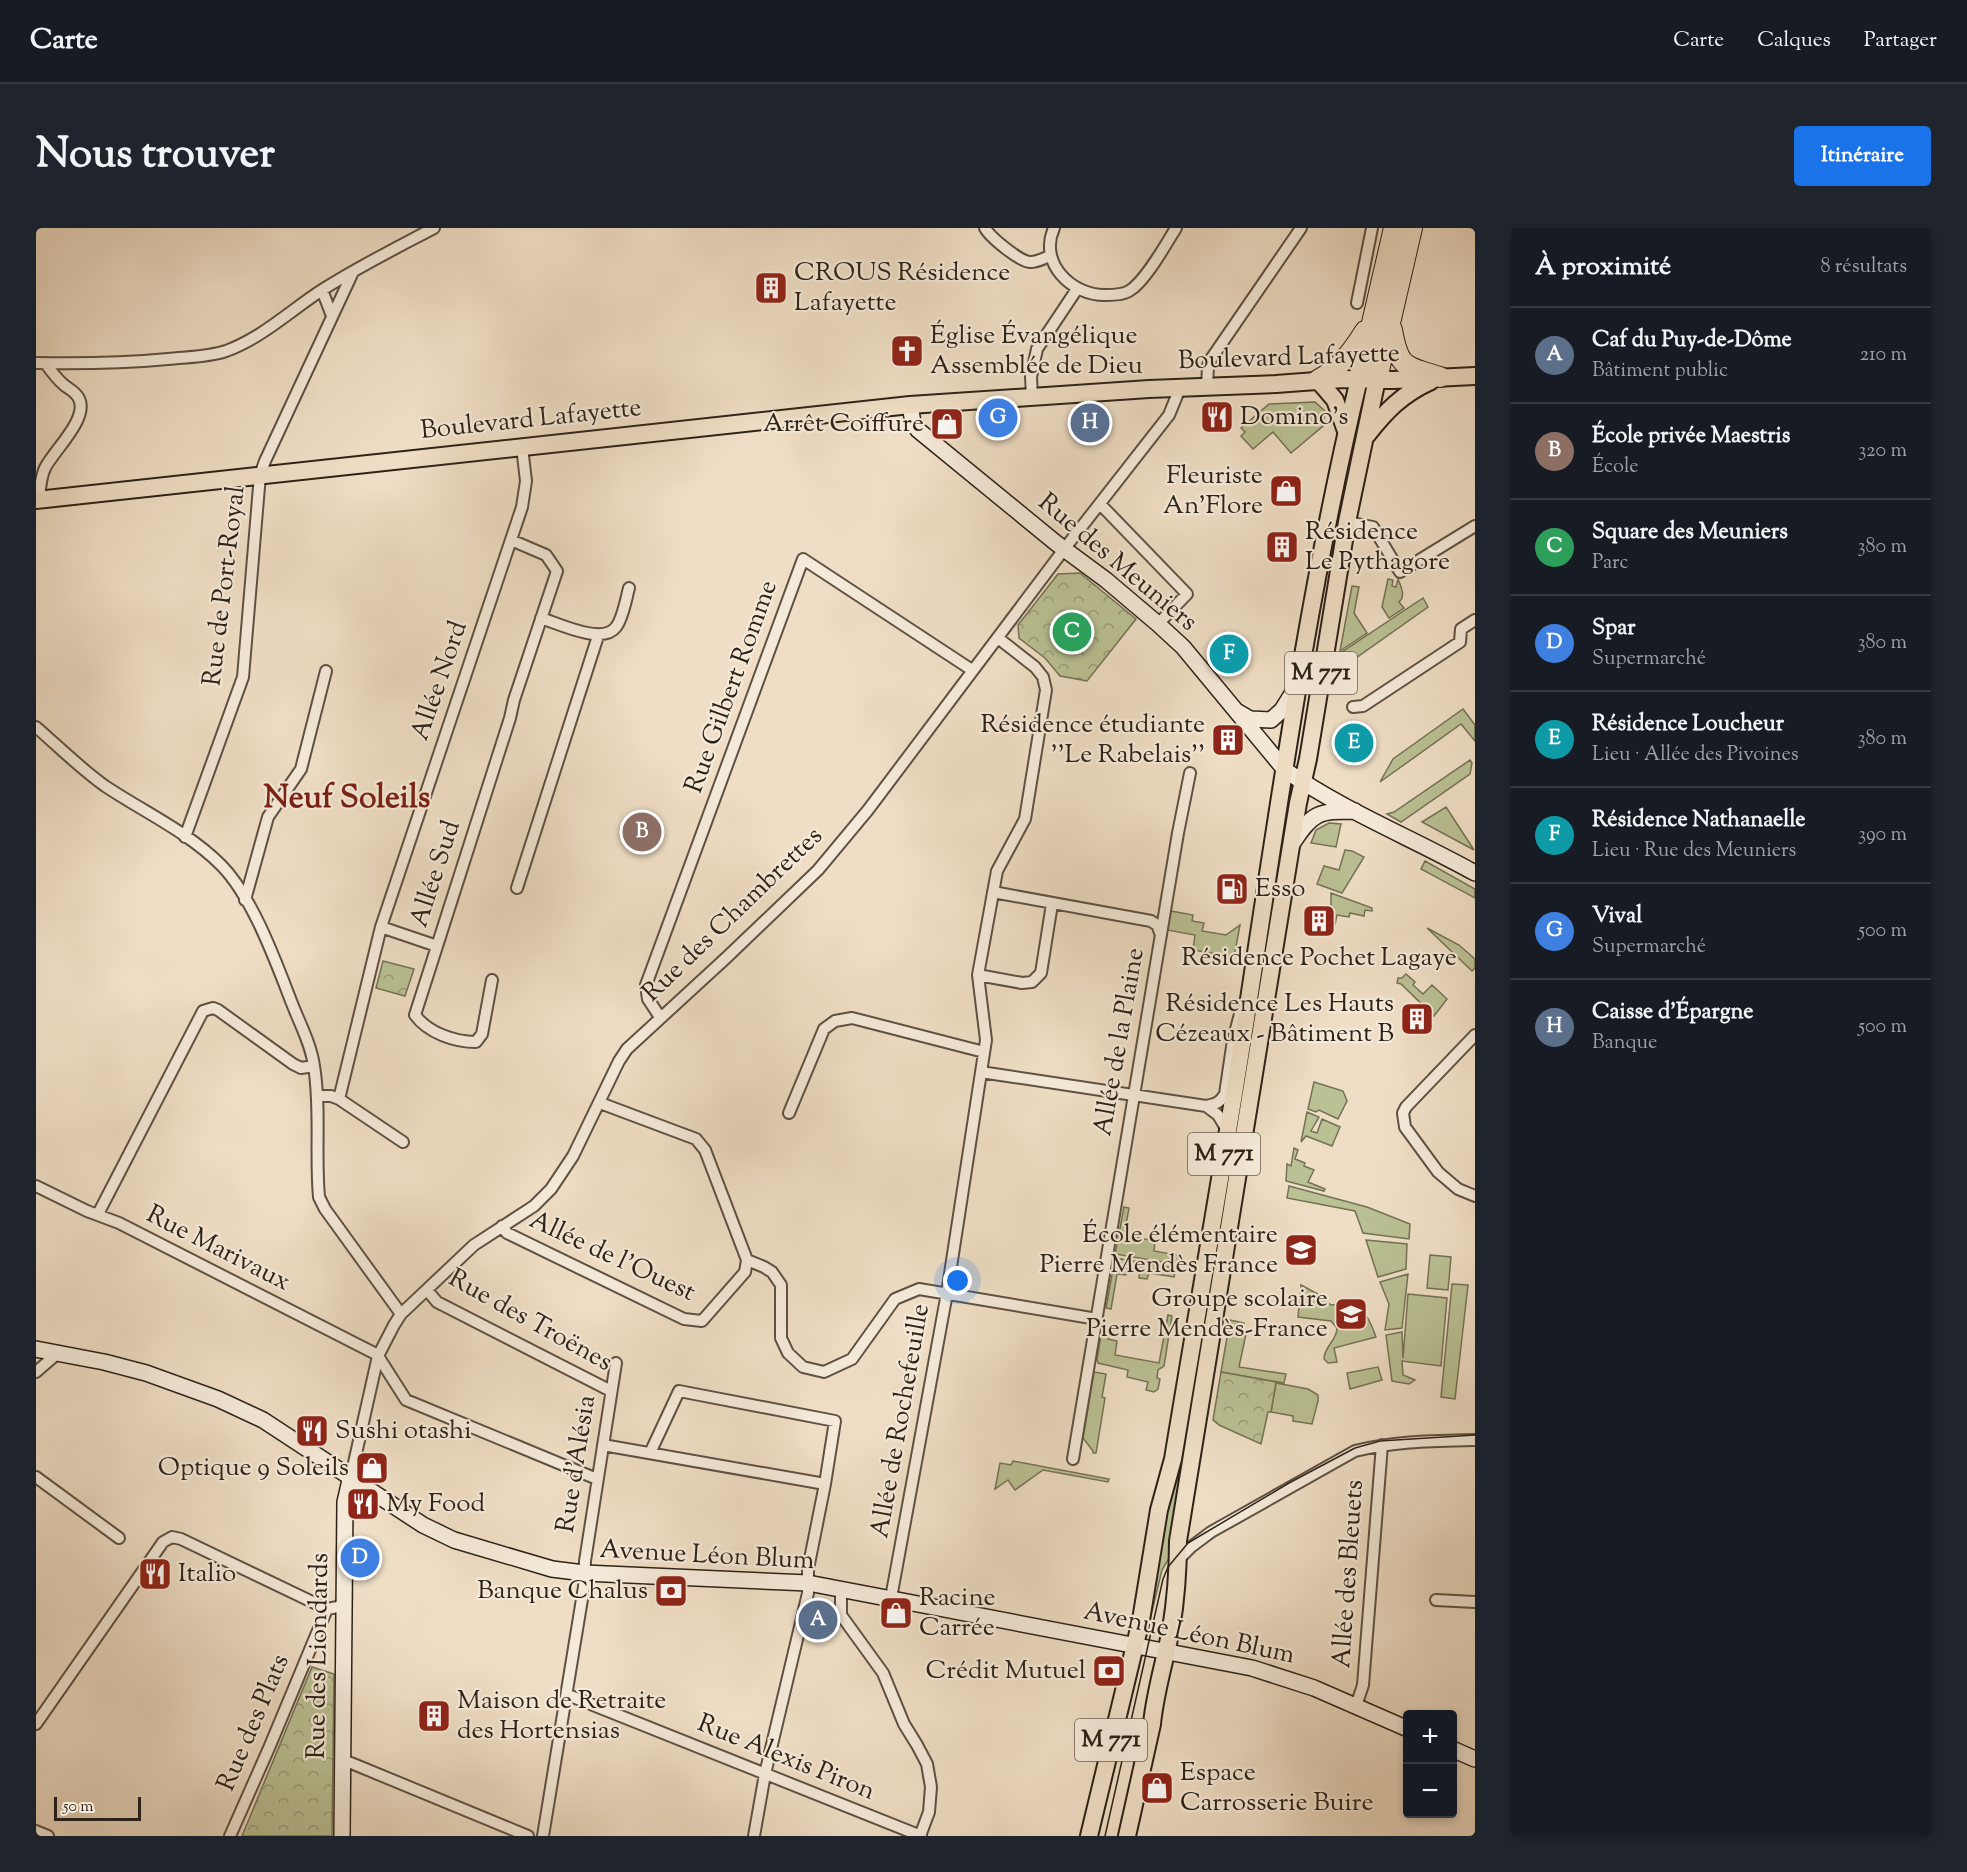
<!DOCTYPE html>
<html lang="fr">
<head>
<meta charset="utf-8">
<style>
	body { margin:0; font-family:"Sorts Mill Goudy",serif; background:#20242c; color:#f1f3f6 }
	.controls { position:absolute; right:18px; bottom:18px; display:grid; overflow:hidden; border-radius:6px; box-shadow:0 3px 9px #0003 }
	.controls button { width:54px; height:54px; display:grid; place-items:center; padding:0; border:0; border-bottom:2px solid #363941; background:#171b24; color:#f1f3f6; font:30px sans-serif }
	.scale { position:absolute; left:18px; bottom:15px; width:87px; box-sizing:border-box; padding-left:6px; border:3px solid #2d2218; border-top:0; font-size:16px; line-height:21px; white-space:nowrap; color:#2d2218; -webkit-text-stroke:4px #f5ead9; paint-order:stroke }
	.you { position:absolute; left:922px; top:1053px; width:21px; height:21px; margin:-15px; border:4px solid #fff; border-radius:50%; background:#1a73e8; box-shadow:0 0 0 9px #1a73e833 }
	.badge { display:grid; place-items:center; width:39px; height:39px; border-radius:50%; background:#1a73e8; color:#fff; font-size:20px; font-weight:700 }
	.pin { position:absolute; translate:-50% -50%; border:3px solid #fff; box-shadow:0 2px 6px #0006 }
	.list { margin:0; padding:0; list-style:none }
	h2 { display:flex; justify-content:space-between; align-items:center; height:78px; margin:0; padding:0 24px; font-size:26px }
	h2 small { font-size:20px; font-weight:400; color:#9ea1a6 }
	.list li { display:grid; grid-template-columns:39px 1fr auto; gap:18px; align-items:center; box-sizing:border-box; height:96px; padding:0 24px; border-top:2px solid #363941 }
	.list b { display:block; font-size:22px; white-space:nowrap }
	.list p { margin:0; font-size:20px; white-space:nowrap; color:#9ea1a6 }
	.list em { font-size:20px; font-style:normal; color:#9ea1a6 }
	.map { position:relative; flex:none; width:1439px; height:1608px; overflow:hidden; border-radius:6px }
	header { display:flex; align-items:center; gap:36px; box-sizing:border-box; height:84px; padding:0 30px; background:#171b24; border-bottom:2px solid #363941 }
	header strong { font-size:28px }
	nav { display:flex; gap:33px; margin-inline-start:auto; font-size:21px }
	.intro { display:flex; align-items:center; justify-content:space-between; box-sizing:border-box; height:144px; padding:0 36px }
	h1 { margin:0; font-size:42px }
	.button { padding:15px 27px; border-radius:6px; background:#1a73e8; color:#fff; font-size:21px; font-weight:700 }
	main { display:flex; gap:36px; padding:0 36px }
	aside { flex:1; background:#171b24; border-radius:6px; box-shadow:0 3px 9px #0003 }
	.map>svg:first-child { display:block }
	.grass { fill:#bac194; stroke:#747256; stroke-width:1.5 }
	.forest { fill:url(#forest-crowns); stroke:#747256; stroke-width:1.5 }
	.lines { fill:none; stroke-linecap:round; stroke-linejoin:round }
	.street-casing { stroke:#5e5143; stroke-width:14 }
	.secondary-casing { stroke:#2d2218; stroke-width:18 }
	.primary-casing { stroke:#2d2218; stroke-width:20 }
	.highway-casing { stroke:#2d2218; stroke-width:22 }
	.street { stroke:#f5ead9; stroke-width:10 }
	.secondary { stroke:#f5ead9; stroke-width:15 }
	.primary { stroke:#efdec5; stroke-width:16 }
	.highway { stroke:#efdec5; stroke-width:20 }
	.tram { stroke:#2d2218; stroke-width:1.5 }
	.labels { text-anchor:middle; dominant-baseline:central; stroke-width:4.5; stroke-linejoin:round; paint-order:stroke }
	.shield { fill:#f5ead9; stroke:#695e52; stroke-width:1.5 }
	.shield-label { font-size:24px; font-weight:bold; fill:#2d2218 }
	.poi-label { font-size:26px; fill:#2d2218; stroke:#f5ead9; text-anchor:start }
	.street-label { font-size:26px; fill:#2d2218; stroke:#f5ead9 }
	.district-label { font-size:32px; font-weight:bold; fill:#7a1f14; stroke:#f5ead9 }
</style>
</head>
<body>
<header>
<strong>Carte</strong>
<nav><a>Carte</a><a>Calques</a><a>Partager</a></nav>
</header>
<div class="intro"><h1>Nous trouver</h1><a class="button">Itinéraire</a></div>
<main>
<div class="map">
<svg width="1439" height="1608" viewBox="0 0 1439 1608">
	<defs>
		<pattern id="forest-crowns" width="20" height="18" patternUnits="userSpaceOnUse" patternTransform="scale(1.5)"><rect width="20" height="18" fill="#bac194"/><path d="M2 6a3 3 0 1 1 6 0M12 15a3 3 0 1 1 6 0" fill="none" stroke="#989c78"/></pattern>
	</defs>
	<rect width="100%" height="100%" fill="#efdec5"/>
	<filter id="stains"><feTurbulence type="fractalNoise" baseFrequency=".00333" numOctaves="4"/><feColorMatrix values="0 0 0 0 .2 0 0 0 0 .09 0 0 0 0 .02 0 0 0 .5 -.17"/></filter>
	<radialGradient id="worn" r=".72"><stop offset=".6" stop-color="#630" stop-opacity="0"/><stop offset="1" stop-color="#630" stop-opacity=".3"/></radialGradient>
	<path class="grass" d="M1279,174l10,9 -2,15 -32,27 -18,-21 -20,17 -12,-13 4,-4 -4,-4 28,-24z
		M1352,351l5,1 -1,6 4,1 2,-8c3,8 8,17 1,23l5,6 -15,10 -7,-11z
		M1316,358l7,1 -5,26 13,20 -27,18z
		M1387,370l5,9 -92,65 3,-18z
		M1427,481l12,16v16l-14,-17 -81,58 13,-23z
		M1434,532l2,3 -2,11 -69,48 -14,-8 7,-2z
		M1410,579l28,43 -52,-28z
		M1293,595l12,1 -5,23 -25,-4 5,-13z
		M1309,622l7,1 12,6 -22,36 -25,-9 7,-18 15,4z
		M1389,633l50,28v9l-54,-29z
		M1295,665l41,15v3l-7,-1 -1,6 -14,-3 -1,4 -12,-2 -2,9 -4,-1z
		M1135,683l22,4 -1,6 12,2 -2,8 24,4 14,-10 -5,27 -13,9 -5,-7 -24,-4 2,-15 -28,-5z
		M1391,700l32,17 16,14v9l-3,3z
		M1370,746l9,8 -2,3 10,9 9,-9 15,14 -13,17 -33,-32 -4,-1 1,-5h4z
		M1278,854l29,9 4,10 -9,18 -19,-9 -3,2 -8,-3z
		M1271,884l12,5 -8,14 6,2 5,-14 18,8 -8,19 -26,-10 -5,6z
		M1258,920l4,2 -3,9 10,4 -1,3 10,4 -6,12 17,7 -1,2 -38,-10 1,-17 4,2z
		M1253,958l78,21 43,17 -1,15 -46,-6 -8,-22 -68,-13z
		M1088,979l5,1 -5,27 31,6 -1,10 28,5 -2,9 -65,-11z
		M1330,1012l41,4 -1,25 -28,8z
		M1394,1027l21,2 -3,33 -21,-2z
		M1079,1030l61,10 -2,9 -25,-4 -2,6 -8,-1 1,-9 -13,-2 -1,8 -9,-1 -6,35 -5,-1z
		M1372,1046l-6,54 -17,2 4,-26 -9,-22z
		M1416,1056l16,1 -13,114 -14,-2z
		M1265,1057l17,9 13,11c29,-4 36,6 45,32l-42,11 3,14 -9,1 -4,-4c0,-13 13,-18 13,-31l-6,-7 -33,-4z
		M1372,1066l39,4 -6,68 -39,-5 1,14 12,5 -6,4 -17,-3 -6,-46 16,-3 1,26z
		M1132,1087l4,1 -8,50 -6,4 -1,8 3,1 -2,10 -4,3 -8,-2 2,-8 -21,-5 1,-7 -30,-7 -1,-3 5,-31 8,1 -2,9 9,2 -2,14 44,8z
		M1194,1092l14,3 -2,10 4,1 -7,33 47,7 -2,9 -63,-11z
		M1342,1139l4,13 -32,9 -3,-16z
		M1058,1144l12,2 -4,23 3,1 -9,55h-3v-2l-10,-13z
		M1240,1155l32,6 10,6v6l-6,23 -19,-3v-5l-22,-4z
		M1150,1198h4l-19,129 -9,15 -13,54 -2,-1 16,-94z
		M977,1233l96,18 -1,3 -65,-12 -28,20 -7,-10 -13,9 5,-26 11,2z"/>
	<path class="forest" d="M1044,345l56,46 -49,62 -27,-5 -15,-18 -26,-20 -1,-13 40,-51z
		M347,733l31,8 -9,27 -29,-8z
		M1185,1144l55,10 -5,30h-3l-7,32 -42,-19 -6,-5z
		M276,1439l22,7 -2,162h-90z"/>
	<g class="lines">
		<g class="street-casing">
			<path id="street" d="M949,0c5,9 36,35 46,34 7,0 13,-4 19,-6
				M1018,0c-16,35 18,68 52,67 7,0 17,0 23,-4 16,-9 37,-47 47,-63
				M286,62l10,26
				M1321,75l15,-75
				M0,135c44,1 88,0 132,-4 19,-2 40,-2 58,-8 36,-13 65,-41 96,-61 36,-23 74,-42 112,-62
				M1171,159l1,-21 3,-7 90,-131
				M996,169l-1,-20 6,-28 40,-60
				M3,272c1,-11 1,-21 6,-32 9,-18 46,-51 33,-71 -4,-6 -9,-8 -14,-12 -7,-6 -13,-14 -18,-21
				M1064,276l87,90 -29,30
				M1311,294l26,5 27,45 75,-46
				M505,390c18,6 62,27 75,9 7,-9 10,-28 13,-39
				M1317,479l10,-1 97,-64 1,-13 14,-9
				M0,499c23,20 45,42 69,59 39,26 83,46 116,79 32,32 56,100 72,141 8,20 18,39 21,60 7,44 1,88 5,131l6,12 76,105
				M149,609l58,-160 17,-202 5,-14 88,-189
				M481,660l81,-252
				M957,664l158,29 6,4 4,10
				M209,672l23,-83 33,-48 25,-98
				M345,699l56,19
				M942,747l44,8 10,-1 9,-9 11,-69
				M456,752l-10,54 -6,8c-21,0 -48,-9 -61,-27l95,-297 4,-18 43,-129 -11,-16 -35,-15
				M624,789l-12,-18 -2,-14 157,-426 169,111
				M1439,807l-69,72 -3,6 2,14 33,45 20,17 17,7
				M945,844l225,34c9,-2 14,-3 19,-12l8,-54 7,-26
				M282,868h13l8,3 64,43
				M303,871l42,-172 141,-420 4,-26 -4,-34
				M564,875l96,36 9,11 42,110
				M1170,878l12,9 9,15
				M753,885l35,-84 11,-8 17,-3 132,34
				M0,958l51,25 32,12 255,130 4,3 28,44 191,79
				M62,986l105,-203 10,-3 5,2 75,54 8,4 13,-2
				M466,998l5,7 177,86 18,2 43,-49 2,-12
				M711,1032l17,7 8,5 9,13v53l7,15 15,14 21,5 28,-13 43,-60 24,-10 178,30
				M391,1062l10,12 174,89
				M0,1144l22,-19
				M567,1217l222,39
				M614,1225l29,-62 156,30 -10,63 -17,85v24l-43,181 -11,62
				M1037,1231l105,-626 12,-60
				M315,1248l27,-120 16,-31 7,-11 73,-69 60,-39 17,-17 22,-33 46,-95 8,-12 99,-91 92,-88 50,-60 197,-262 104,-133 11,-27
				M0,1249l83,61
				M1142,1332l13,-13 20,-15 144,-81c40,-10 79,-10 120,-11
				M805,1361v26l42,58 21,51 13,21 10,19 4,23 -2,25 -9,24
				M855,1370l56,-305 39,-253 -8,-65 19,-104 28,-52 21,-129 -3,-13 -8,-10 -37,-29
				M1400,1372l39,2
				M532,1467l353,141
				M1320,1478l7,-21 19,-240
				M0,1496l127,-182 9,-5 9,2 146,70
				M305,1533l10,2 177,73
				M0,1603l12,5
				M194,1608l39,-88 58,-139 16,-3
				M507,1608l41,-249 1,-26 31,-198"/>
		</g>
		<g class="secondary-casing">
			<path id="secondary" d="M874,177l3,18 5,7 138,113 50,37 52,44 25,23 102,123c59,41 127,68 190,103
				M1202,484l12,7 21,1 11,-10 15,-24
				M1256,616c21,-32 26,-33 63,-33
				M0,1121l68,13 42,11 72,26 45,21 160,105 31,15 98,29 32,4 224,10 444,85 62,20 94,41
				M1416,1521l23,10
				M306,1608l3,-334 6,-26"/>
		</g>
		<g class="primary-casing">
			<path id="primary" d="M1282,152l17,20 11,31
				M1331,207c19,-24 35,-41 64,-54
				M0,272l874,-95 239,-16 127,-5 67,-5 50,1 82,-4
				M1053,1608l52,-216 18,-110 14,-51c26,-158 54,-315 78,-473 31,-203 60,-407 108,-607
				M1091,1608l25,-112c3,-32 13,-63 19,-95 5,-30 7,-58 7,-88l120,-738 10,-44 39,-237 30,-143"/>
		</g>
		<g class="highway-casing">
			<path id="highway" d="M1356,102c7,39 13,36 48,47
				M1323,151l35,-151
				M1341,151l35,-151
				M1282,152c22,-12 34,-28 47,-49"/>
		</g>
		<use href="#street" class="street"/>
		<use href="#secondary" class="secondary"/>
		<use href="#primary" class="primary"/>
		<use href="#highway" class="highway"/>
		<path class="tram" d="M1069,1608l58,-257 5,-12 20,-24 101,-60 66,-35 25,-7 95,-6"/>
	</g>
	<defs>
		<g id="building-square" transform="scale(1.725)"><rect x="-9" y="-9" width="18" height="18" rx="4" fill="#8f2418" stroke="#f5ead9"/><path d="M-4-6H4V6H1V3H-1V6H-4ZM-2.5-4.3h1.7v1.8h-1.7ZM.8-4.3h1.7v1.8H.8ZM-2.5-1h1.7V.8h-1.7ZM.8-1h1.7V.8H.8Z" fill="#fff"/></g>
		<g id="church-square" transform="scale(1.725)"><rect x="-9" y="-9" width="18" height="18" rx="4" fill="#8f2418" stroke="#f5ead9"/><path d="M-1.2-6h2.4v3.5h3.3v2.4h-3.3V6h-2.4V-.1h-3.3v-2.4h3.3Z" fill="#fff"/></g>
		<g id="restaurant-square" transform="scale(1.725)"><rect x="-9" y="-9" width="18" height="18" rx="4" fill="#8f2418" stroke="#f5ead9"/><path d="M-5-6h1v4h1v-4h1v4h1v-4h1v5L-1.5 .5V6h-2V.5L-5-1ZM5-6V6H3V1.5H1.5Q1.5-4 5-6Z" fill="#fff"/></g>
		<g id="shop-square" transform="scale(1.725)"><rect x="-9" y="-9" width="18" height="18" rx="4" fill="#8f2418" stroke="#f5ead9"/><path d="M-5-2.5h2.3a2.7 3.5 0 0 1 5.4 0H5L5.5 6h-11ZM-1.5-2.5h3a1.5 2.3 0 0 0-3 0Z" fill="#fff"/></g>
		<g id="fuel-square" transform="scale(1.725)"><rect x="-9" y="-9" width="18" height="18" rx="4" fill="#8f2418" stroke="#f5ead9"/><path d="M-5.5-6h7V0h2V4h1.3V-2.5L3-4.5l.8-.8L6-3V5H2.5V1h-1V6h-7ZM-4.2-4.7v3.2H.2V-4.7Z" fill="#fff"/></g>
		<g id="school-square" transform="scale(1.725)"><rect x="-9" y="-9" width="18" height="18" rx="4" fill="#8f2418" stroke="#f5ead9"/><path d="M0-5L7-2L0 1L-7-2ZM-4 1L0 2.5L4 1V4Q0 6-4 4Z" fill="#fff"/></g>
		<g id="bank-square" transform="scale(1.725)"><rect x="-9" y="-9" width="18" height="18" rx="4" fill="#8f2418" stroke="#f5ead9"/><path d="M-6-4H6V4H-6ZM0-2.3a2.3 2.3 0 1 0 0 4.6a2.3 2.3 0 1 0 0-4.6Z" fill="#fff"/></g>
	</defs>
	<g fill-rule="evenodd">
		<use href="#building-square" x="735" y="60"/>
		<use href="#church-square" x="871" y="123"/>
		<use href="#restaurant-square" x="1181" y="189"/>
		<use href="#shop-square" x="911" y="196"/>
		<use href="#shop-square" x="1250" y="263"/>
		<use href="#building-square" x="1246" y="319"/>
		<use href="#building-square" x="1192" y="512"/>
		<use href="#fuel-square" x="1196" y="661"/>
		<use href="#building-square" x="1283" y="693"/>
		<use href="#building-square" x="1381" y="791"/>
		<use href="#school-square" x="1265" y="1022"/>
		<use href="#school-square" x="1315" y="1086"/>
		<use href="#restaurant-square" x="276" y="1203"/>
		<use href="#shop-square" x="336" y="1240"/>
		<use href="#restaurant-square" x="327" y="1276"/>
		<use href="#restaurant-square" x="119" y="1346"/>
		<use href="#bank-square" x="635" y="1363"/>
		<use href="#shop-square" x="860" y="1385"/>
		<use href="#bank-square" x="1073" y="1443"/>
		<use href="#building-square" x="398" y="1488"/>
		<use href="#shop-square" x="1121" y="1560"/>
	</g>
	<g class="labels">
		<g class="shield">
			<rect x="1249" y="424" width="72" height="42" rx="4.5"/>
			<rect x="1152" y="905" width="72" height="42" rx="4.5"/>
			<rect x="1039" y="1491" width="72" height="42" rx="4.5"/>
		</g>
		<g class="shield-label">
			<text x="1285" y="445">M 771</text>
			<text x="1188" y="926">M 771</text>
			<text x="1075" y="1512">M 771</text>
		</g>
		<g class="poi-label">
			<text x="758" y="45">CROUS Résidence<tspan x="758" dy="30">Lafayette</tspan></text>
			<text x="894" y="108">Église Évangélique<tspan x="894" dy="30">Assemblée de Dieu</tspan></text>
			<text x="1204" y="189">Domino's</text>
			<text x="888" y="196" text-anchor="end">Arrêt Coiffure</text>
			<text x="1227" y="248" text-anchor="end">Fleuriste<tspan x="1227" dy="30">An'Flore</tspan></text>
			<text x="1269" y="304">Résidence<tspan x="1269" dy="30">Le Pythagore</tspan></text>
			<text x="1169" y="497" text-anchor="end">Résidence étudiante<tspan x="1169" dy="30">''Le Rabelais''</tspan></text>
			<text x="1219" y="661">Esso</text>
			<text x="1283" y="730" text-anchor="middle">Résidence Pochet Lagaye</text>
			<text x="1358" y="776" text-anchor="end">Résidence Les Hauts<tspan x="1358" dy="30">Cézeaux - Bâtiment B</tspan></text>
			<text x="1242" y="1007" text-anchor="end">École élémentaire<tspan x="1242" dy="30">Pierre Mendès France</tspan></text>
			<text x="1292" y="1071" text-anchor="end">Groupe scolaire<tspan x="1292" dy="30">Pierre Mendès-France</tspan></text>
			<text x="299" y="1203">Sushi otashi</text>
			<text x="313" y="1240" text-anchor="end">Optique 9 Soleils</text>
			<text x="350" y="1276">My Food</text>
			<text x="142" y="1346">Italio</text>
			<text x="612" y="1363" text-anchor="end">Banque Chalus</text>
			<text x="883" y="1370">Racine<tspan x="883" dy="30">Carrée</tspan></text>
			<text x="1050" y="1443" text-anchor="end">Crédit Mutuel</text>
			<text x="421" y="1473">Maison de Retraite<tspan x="421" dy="30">des Hortensias</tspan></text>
			<text x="1144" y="1545">Espace<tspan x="1144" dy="30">Carrosserie Buire</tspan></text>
		</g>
		<g class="street-label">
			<text transform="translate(1253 130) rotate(-2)">Boulevard Lafayette</text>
			<text transform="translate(495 192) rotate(-6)">Boulevard Lafayette</text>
			<text transform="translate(1081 335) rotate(40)">Rue des Meuniers</text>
			<text transform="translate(189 358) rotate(-83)">Rue de Port-Royal</text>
			<text transform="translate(404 453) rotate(-71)">Allée Nord</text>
			<text transform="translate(696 459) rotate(-70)">Rue Gilbert Romme</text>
			<text transform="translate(400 646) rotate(-72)">Allée Sud</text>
			<text transform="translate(697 687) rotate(-44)">Rue des Chambrettes</text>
			<text transform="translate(1084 814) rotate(-80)">Allée de la Plaine</text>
			<text transform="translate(182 1021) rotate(27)">Rue Marivaux</text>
			<text transform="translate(576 1029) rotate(25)">Allée de l'Ouest</text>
			<text transform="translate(494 1093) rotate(29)">Rue des Troënes</text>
			<text transform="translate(865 1193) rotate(-80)">Allée de Rochefeuille</text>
			<text transform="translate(541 1236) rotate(-81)">Rue d'Alésia</text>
			<text transform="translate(671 1328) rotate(3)">Avenue Léon Blum</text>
			<text transform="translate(1313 1346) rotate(-86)">Allée des Bleuets</text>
			<text transform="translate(1153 1406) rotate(12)">Avenue Léon Blum</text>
			<text transform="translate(283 1428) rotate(-89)">Rue des Liondards</text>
			<text transform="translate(218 1495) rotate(-67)">Rue des Plats</text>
			<text transform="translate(750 1530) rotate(22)">Rue Alexis Piron</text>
		</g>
		<g class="district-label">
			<text x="311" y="571">Neuf Soleils</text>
		</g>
	</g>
	<rect width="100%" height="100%" filter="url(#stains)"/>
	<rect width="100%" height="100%" fill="url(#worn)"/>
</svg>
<div class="controls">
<button>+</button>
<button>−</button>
</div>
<div class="scale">50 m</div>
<div class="you"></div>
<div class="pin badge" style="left:782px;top:1392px;background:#5c6f8a">A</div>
<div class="pin badge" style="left:606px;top:604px;background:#8d6e63">B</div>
<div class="pin badge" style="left:1036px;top:404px;background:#2e9e5b">C</div>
<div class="pin badge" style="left:324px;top:1330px;background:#3f7fe0">D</div>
<div class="pin badge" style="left:1318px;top:515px;background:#0f9aa8">E</div>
<div class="pin badge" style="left:1193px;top:426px;background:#0f9aa8">F</div>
<div class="pin badge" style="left:962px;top:190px;background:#3f7fe0">G</div>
<div class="pin badge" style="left:1054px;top:195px;background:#5c6f8a">H</div>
</div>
<aside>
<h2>À proximité<small>8 résultats</small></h2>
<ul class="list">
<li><span class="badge" style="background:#5c6f8a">A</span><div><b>Caf du Puy-de-Dôme</b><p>Bâtiment public</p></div><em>210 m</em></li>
<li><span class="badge" style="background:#8d6e63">B</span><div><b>École privée Maestris</b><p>École</p></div><em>320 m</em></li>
<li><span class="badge" style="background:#2e9e5b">C</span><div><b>Square des Meuniers</b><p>Parc</p></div><em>380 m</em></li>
<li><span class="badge" style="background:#3f7fe0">D</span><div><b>Spar</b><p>Supermarché</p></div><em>380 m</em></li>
<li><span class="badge" style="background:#0f9aa8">E</span><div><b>Résidence Loucheur</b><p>Lieu · Allée des Pivoines</p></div><em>380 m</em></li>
<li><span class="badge" style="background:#0f9aa8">F</span><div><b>Résidence Nathanaelle</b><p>Lieu · Rue des Meuniers</p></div><em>390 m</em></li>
<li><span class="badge" style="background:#3f7fe0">G</span><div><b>Vival</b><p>Supermarché</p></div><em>500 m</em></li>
<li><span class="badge" style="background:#5c6f8a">H</span><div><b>Caisse d'Épargne</b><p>Banque</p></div><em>500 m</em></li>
</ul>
</aside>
</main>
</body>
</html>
